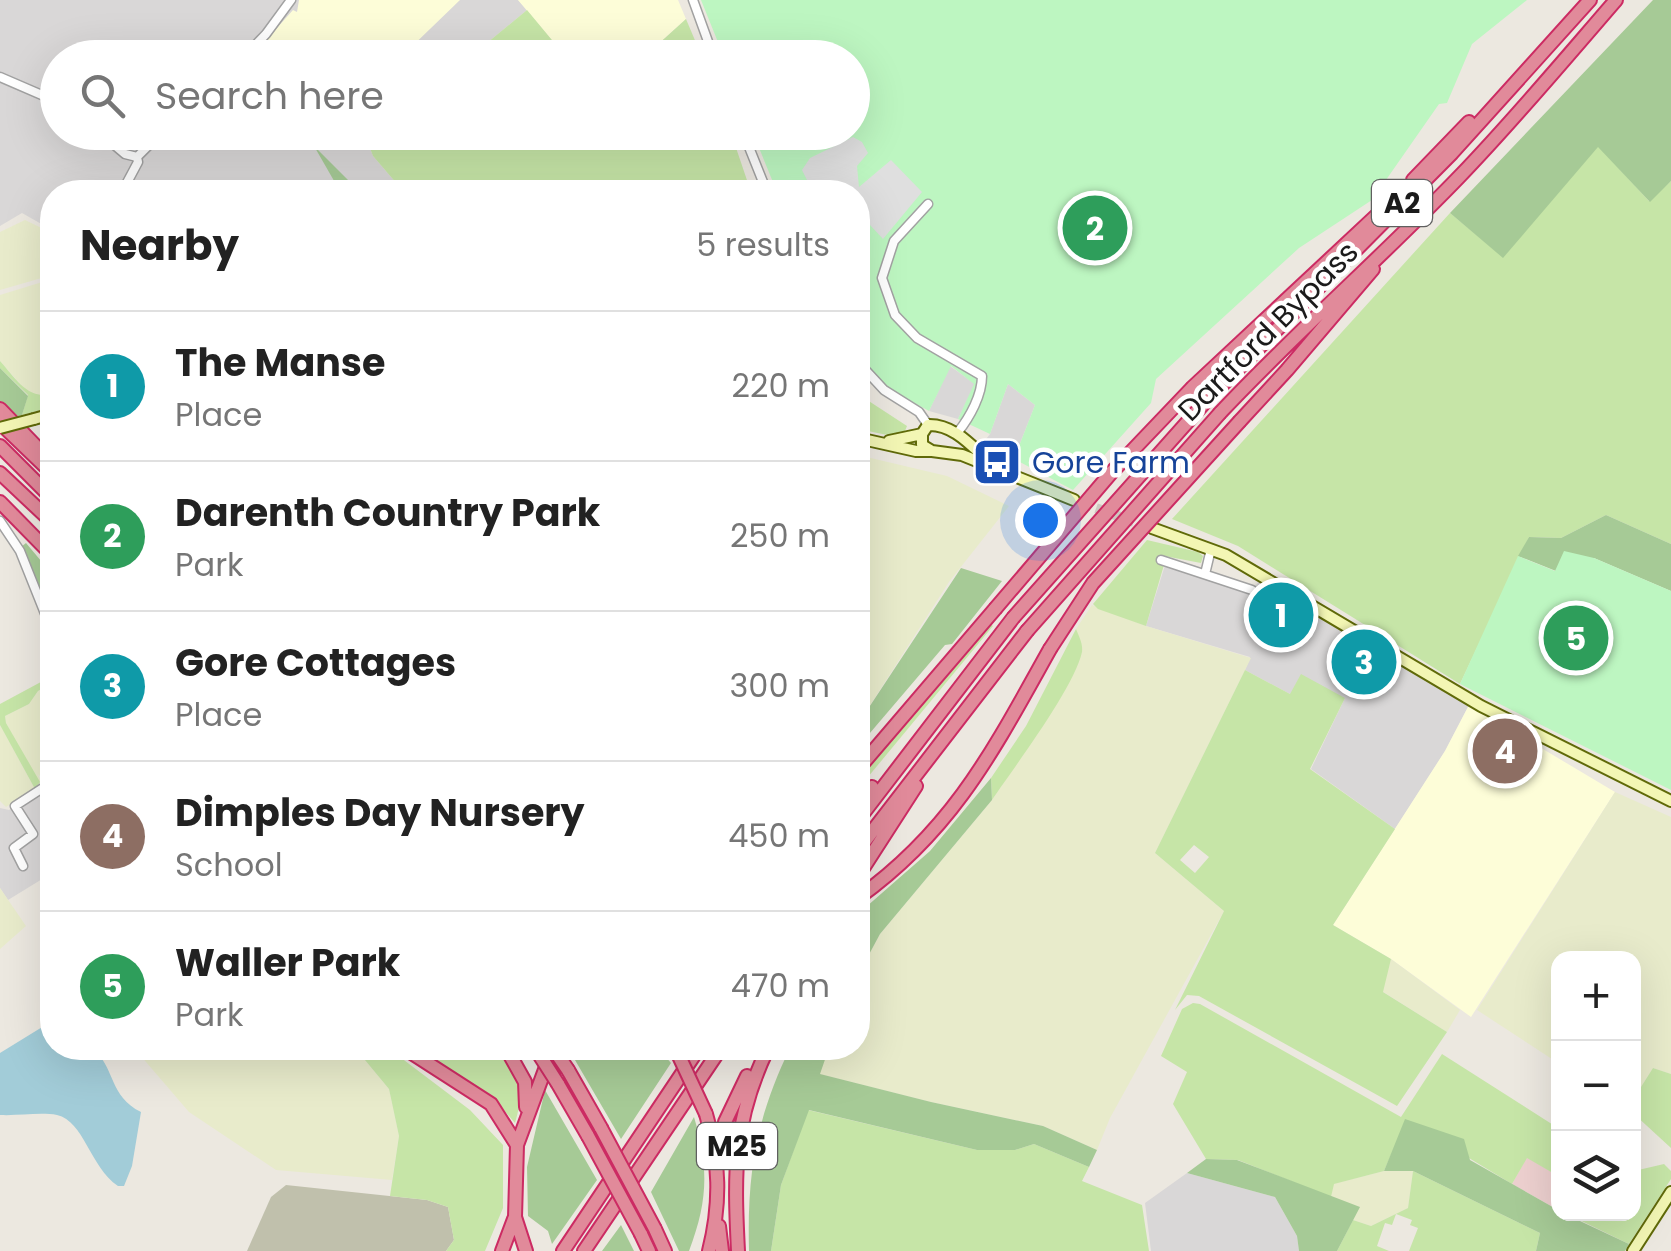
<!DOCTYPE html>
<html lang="en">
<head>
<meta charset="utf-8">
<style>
	body { margin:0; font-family:Poppins,sans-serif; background:#f2f2f2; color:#222 }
	.controls { position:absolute; right:30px; bottom:30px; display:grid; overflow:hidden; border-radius:20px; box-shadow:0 10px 40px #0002 }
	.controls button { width:90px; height:90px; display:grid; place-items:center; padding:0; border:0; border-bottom:2px solid #e0e0e0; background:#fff; color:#222; font:50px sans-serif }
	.you { position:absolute; left:1040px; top:520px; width:35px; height:35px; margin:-25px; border:8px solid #fff; border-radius:50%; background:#1a73e8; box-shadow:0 0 0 15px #1a73e833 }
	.badge { display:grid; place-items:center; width:65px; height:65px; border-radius:50%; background:#b45309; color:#fff; font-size:32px; font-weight:700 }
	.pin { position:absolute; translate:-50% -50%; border:5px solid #fff; box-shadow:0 2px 10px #0006 }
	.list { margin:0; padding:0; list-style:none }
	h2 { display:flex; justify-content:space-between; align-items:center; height:130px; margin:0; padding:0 40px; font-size:42px }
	h2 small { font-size:32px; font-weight:400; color:#767676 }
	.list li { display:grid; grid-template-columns:65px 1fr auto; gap:30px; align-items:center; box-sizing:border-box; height:150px; padding:0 40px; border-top:2px solid #e0e0e0 }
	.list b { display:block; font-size:38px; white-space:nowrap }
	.list p { margin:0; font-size:32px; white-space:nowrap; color:#767676 }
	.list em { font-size:32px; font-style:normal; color:#767676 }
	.icon { flex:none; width:55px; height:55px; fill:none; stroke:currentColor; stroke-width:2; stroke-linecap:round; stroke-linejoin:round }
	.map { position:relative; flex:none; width:1671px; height:1251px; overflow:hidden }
	.search { position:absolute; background:#fff; box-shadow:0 10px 40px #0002; left:40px; top:40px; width:830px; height:110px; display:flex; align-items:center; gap:25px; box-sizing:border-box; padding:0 35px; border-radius:55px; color:#767676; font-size:38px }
	.panel { position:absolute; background:#fff; box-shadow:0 10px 40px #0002; left:40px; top:180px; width:830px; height:880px; border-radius:40px }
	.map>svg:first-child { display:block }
	.residential { fill:#d9d7d7 }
	.commercial { fill:#edd0cf }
	.education { fill:#fdfdd8 }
	.construction { fill:#c0c0ac }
	.farmland { fill:#e8ebcb }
	.grass { fill:#c6e5a7; fill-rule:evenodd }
	.forest { fill:#a6ca96 }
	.park { fill:#bdf6c1 }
	.parking { fill:#dfdfdf }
	.water { fill:#a2ccd8 }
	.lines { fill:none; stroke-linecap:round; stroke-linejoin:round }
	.secondary-tunnel { stroke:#cdc9c2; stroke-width:10; stroke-dasharray:10 5; stroke-linecap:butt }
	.street-casing { stroke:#a2a2a2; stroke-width:11 }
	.secondary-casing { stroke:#606a09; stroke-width:14 }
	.highway-casing { stroke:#cc2b63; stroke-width:16 }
	.street { stroke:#fff; stroke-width:8 }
	.secondary { stroke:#f3f6b4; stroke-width:10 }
	.highway { stroke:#e18a9a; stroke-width:12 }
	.secondary-bridge-casing { stroke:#606a09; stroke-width:14; stroke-linecap:butt }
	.highway-bridge-casing { stroke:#cc2b63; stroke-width:16; stroke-linecap:butt }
	.secondary-bridge { stroke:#f3f6b4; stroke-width:10 }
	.highway-bridge { stroke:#e18a9a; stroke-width:12 }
	.labels { text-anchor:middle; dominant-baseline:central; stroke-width:9; stroke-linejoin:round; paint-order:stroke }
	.shield { fill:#fff; stroke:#5f5f5f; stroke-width:2.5 }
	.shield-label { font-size:28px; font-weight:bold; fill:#1b1b1b }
	.street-label { font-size:30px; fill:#1b1b1b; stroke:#fff }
	.transit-label { font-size:30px; fill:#164399; stroke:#fff; text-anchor:start }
</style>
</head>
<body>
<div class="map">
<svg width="1671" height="1251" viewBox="0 0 1671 1251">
	<rect width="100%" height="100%" fill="#ece8e0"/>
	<path class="residential" d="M0,0h518l9,10 -57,47h-55l-4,-3 -4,4h-349v74l320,1 -10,10 5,13 31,36h-44l-15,-14 -8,8v6h-285v38l-30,-17 -22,13z
		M950,366l25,18 -17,35 -29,-8z
		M1008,384l27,21 -21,54 -25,-7 -6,-9 7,-9z
		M1166,562l85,29 12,-14 206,128 -24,46 -50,78 -84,-60 34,-71 -55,-4 -45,-24 5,-13 -104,-31z
		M52,786v87l-44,27 -8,-12v-80l9,2z
		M1187,1173l88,24 22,39 2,15h-148l-6,-48z"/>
	<path class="commercial" d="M1527,1157l31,19v34l-46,-26z"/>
	<path class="education" d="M299,0h161l-59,57h-150l42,-47 4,2z
		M518,0h160l8,19 -42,38h-78z
		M1469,705l146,87 -144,225 -80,-58 -58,-34 112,-174z"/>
	<path class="construction" d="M286,1185l141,15 21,7 6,33 -8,11h-199l24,-54z"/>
	<path class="farmland" d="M25,220l27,13v42l-52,15v-58z
		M52,279v116l-13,2 -11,-4 -28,-32v-66z
		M858,455l89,21 62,30 -60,76 -91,142z
		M1092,605l54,21 105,32 -96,195 69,58 -114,207 -13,32 -54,-24 -112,-24 -112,-28 10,-26h29v-73l22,-41 112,-134 70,-105 20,-43 -6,-23z
		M52,683v93l-9,3 -5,-5 3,8 -3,2 -32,-61 -1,-7 24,-12 9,-13z
		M0,725l35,64 -29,18 -6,-6z
		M1615,792l56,25v257l-18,-6 -19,30v-140h-76v105l-81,-53z
		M0,888l26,38 -26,23z
		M1391,959l69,51 -13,22 -65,-41z
		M134,1048h221l34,41 10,47 -7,44 -116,-10 -87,-58z
		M1384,1171h29l-5,37 -37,18 -18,-6 6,-13 -28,-10 2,-13z"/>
	<path class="grass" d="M527,10l39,47h-96z
		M686,19l16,38h-58z
		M378,133h19l7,7 9,-8 318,1 20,59h-347l-31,-36 -5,-13z
		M1598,146l51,55 22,-20v363l-65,-29 -45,23 -32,-1 -69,147 -222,-138 -66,-27 278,-306 53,44z
		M0,361c17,19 26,37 52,34v12l-30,8 6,-20 -28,-27z
		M858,394l49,32 -5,12 -44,-9z
		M1147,540l51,12 5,4 -2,7 -42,-8 -2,7 7,3 -18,61 -48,-17 -5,-5z
		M990,624l3,2 -135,163v-10z
		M1076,629c3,8 7,14 6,23 -8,36 -67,114 -90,148l-1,-22 35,-52z
		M1245,670l45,24 11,-20 44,24 -35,71 85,60 -62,96 58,34 -8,33 64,40 -50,74 -198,-110 -12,-1 -12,15 49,-99 -69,-58zM1194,845l15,12 -14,16 -15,-13z
		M52,676v7l-14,8 -9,13 -24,12 1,7 34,59 -5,7 -35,-64v-21z
		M1193,1003l7,1 201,113 41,-63 116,74v48l-31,-18 -15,26 -106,-64 -22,51 -50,13 -3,13 -93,-37 -32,-1 -33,-55 14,-32 -26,-16 21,-47z
		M355,1048h33l82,62 33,35v63l-18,43h-39l8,-11 -6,-33 -21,-7 -37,-4 9,-60 -10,-47z
		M414,1048h85c20,30 27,38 16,75l-24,-28z
		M1653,1068l18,6v74l-37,-34v-16z
		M808,1110l169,40h38l19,-6 55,23 -7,14 60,24 7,46h-378l10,-66z
		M1664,1164l7,7v8l-42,65 -62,-30h67v-43z
		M1413,1171l127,62 -4,18h-127l9,-23 -8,-3 2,-5 -16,-6 -4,11 -7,-2 -8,23 12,5h-52l16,-31 18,6 37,-18z"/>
	<path class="forest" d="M1653,0h18v181l-21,21 -52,-55 -95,111 -53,-45z
		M314,146l46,46h-23v-6z
		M0,368l28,28 -6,19 -6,2 -16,-16z
		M1606,515l65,29v47l-77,-33 -38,13 -38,-15 11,-19 32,1z
		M26,543l26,31v51l-31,-78z
		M961,568l41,13 -50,63 -7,1 -87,102v-23z
		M991,778l1,22 -112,134 -22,41v-61l72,-63z
		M568,1048h90l13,15 -50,76z
		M790,1048h39l-9,26 111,28 112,24 54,24 -8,17 -55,-23 -19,6h-38l-168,-40 -28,75 -10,66h-22c-2,-79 7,-132 41,-203z
		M545,1090l52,90 -45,64 -4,-13 -20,-15 -1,-49z
		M694,1117c15,51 14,84 -5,134h-10l-28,-59z
		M1405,1119l59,20 6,21 88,50v4h7l64,30 -4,7h-89l4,-18 -127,-62h-29z
		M1206,1159l31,1 123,47 -23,44h-38l-2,-15 -22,-39 -88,-24z
		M621,1225l13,26h-32z"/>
	<path class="park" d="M701,0h826l-55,44 -25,59 -8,1 -67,96 -73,48 -143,131 -5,24 -78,87 -59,-31 21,-54 -27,-21 -18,50 -32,-15 16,-35 -23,-18 -22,45c-25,-14 -57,-29 -71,-55v-164h-81l-24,-59 99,-1v-74l-128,-1z
		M1564,551l30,7 77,33v199l-211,-106 58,-128 37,15z"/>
	<path class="parking" d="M853,137l9,5 6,11 -11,13 2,21 32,-27 31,32 -39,47 -25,-27v-20h-37l-13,-10 -6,-12 8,-12z"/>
	<path class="water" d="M52,1021v27h41c23,22 16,48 48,64l-9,54 -8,20h-6c-28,-19 -34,-65 -61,-71 -17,-3 -39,1 -57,0v-62z"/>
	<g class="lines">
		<path class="secondary-tunnel" d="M1082,503l69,25"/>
		<g class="street-casing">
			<path id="street" d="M693,0l21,58
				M243,58l23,-24 25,-34
				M0,77l58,25
				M99,132l26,22 12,3
				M743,132l24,60
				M122,192l16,-30 -1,-5 25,-25
				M928,204l-34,37 -12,37 13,37 22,23 65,38c0,19 -12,41 -24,56
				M858,362l26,28 35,22 9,13
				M0,521l20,30 32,80
				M1161,560l91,30
				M1205,574l6,-25
				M23,866l-9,-18 19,-14 -18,-28 37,-24"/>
		</g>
		<g class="secondary-casing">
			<path id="secondary" d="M34,419l18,-5
				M922,434v11l10,6 30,4 112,45
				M922,434l6,-9c27,-1 45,23 64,39
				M858,438l58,13h15
				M889,441l33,-7
				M1152,528l74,27 255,151 190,95
				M1633,1251l38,-59"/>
		</g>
		<g class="highway-casing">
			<path id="highway" d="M1413,180l56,-58
				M1193,387l199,-186
				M1207,400l245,-247 138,-153
				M0,409l52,54
				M1220,413c77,-82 161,-155 239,-236 55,-57 105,-117 157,-177
				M1240,421l47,-51 86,-101
				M0,423l52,50
				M0,446l52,52
				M0,473l52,49
				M0,502l52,53
				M858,769l137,-160
				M858,805l14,-18
				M858,820l155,-202
				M858,850l169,-219
				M858,876l58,-90
				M858,898c96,-69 136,-149 192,-249
				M404,1048l87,56 26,41
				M506,1048l19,34 1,25
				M568,1070l33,58
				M558,1084l30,52
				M706,1114c14,47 15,89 3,137
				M719,1151l6,-29 22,-46
				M719,1226l3,25
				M655,1229l10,22
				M641,1234l8,17
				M502,1251l12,-32
				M526,1251l-11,-34 2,-72 33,-89
				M563,1251l136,-203
				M584,1251l137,-203
				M738,1251c-4,-79 -5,-131 30,-203"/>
		</g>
		<use href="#street" class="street"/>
		<use href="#secondary" class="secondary"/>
		<use href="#highway" class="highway"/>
		<g class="secondary-bridge-casing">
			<path id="secondary-bridge" d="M0,428l34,-9"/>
		</g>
		<g class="highway-bridge-casing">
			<path id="highway-bridge" d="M995,609l116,-136 82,-86
				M1013,618l194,-218
				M1027,631l193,-218
				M1050,649l43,-66 147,-162
				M535,1048l23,36
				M553,1048l15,22
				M679,1056l27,58
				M601,1128l54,101
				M588,1136l53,98"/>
		</g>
		<use href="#secondary-bridge" class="secondary-bridge"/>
		<use href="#highway-bridge" class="highway-bridge"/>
	</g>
	<defs>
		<g id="bus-square" transform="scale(2.5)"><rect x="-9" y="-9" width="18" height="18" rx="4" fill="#1a4fb4" stroke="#fff"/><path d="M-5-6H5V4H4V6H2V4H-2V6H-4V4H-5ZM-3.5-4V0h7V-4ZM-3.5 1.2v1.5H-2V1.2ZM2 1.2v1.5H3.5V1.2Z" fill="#fff"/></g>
	</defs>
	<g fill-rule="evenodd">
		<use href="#bus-square" x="997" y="462"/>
	</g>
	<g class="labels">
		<g class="shield">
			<rect x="1372" y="180" width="60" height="46" rx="8"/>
			<rect x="697" y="1123" width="80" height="46" rx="8"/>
		</g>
		<g class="shield-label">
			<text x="1402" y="203">A2</text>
			<text x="737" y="1146">M25</text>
		</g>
		<g class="street-label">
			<text transform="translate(1268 331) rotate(-45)">Dartford Bypass</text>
		</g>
		<g class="transit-label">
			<text x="1032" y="462">Gore Farm</text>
		</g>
	</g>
</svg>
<div class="controls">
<button>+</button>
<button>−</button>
<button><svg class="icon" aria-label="layers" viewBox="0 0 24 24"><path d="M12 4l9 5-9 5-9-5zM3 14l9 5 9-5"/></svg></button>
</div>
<div class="you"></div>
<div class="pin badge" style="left:1281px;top:615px;background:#0f9aa8">1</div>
<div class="pin badge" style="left:1095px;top:228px;background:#2e9e5b">2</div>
<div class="pin badge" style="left:1364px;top:662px;background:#0f9aa8">3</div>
<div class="pin badge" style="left:1505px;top:751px;background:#8d6e63">4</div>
<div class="pin badge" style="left:1576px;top:638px;background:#2e9e5b">5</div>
<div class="search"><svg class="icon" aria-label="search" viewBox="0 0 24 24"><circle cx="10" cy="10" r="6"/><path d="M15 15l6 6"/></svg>Search here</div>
<section class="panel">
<h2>Nearby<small>5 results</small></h2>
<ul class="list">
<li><span class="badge" style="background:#0f9aa8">1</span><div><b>The Manse</b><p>Place</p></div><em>220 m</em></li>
<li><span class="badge" style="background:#2e9e5b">2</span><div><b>Darenth Country Park</b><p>Park</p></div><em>250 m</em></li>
<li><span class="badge" style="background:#0f9aa8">3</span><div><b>Gore Cottages</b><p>Place</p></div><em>300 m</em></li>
<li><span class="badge" style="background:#8d6e63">4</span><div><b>Dimples Day Nursery</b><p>School</p></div><em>450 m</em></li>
<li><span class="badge" style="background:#2e9e5b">5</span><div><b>Waller Park</b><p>Park</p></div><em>470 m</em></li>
</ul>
</section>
</div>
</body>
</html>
